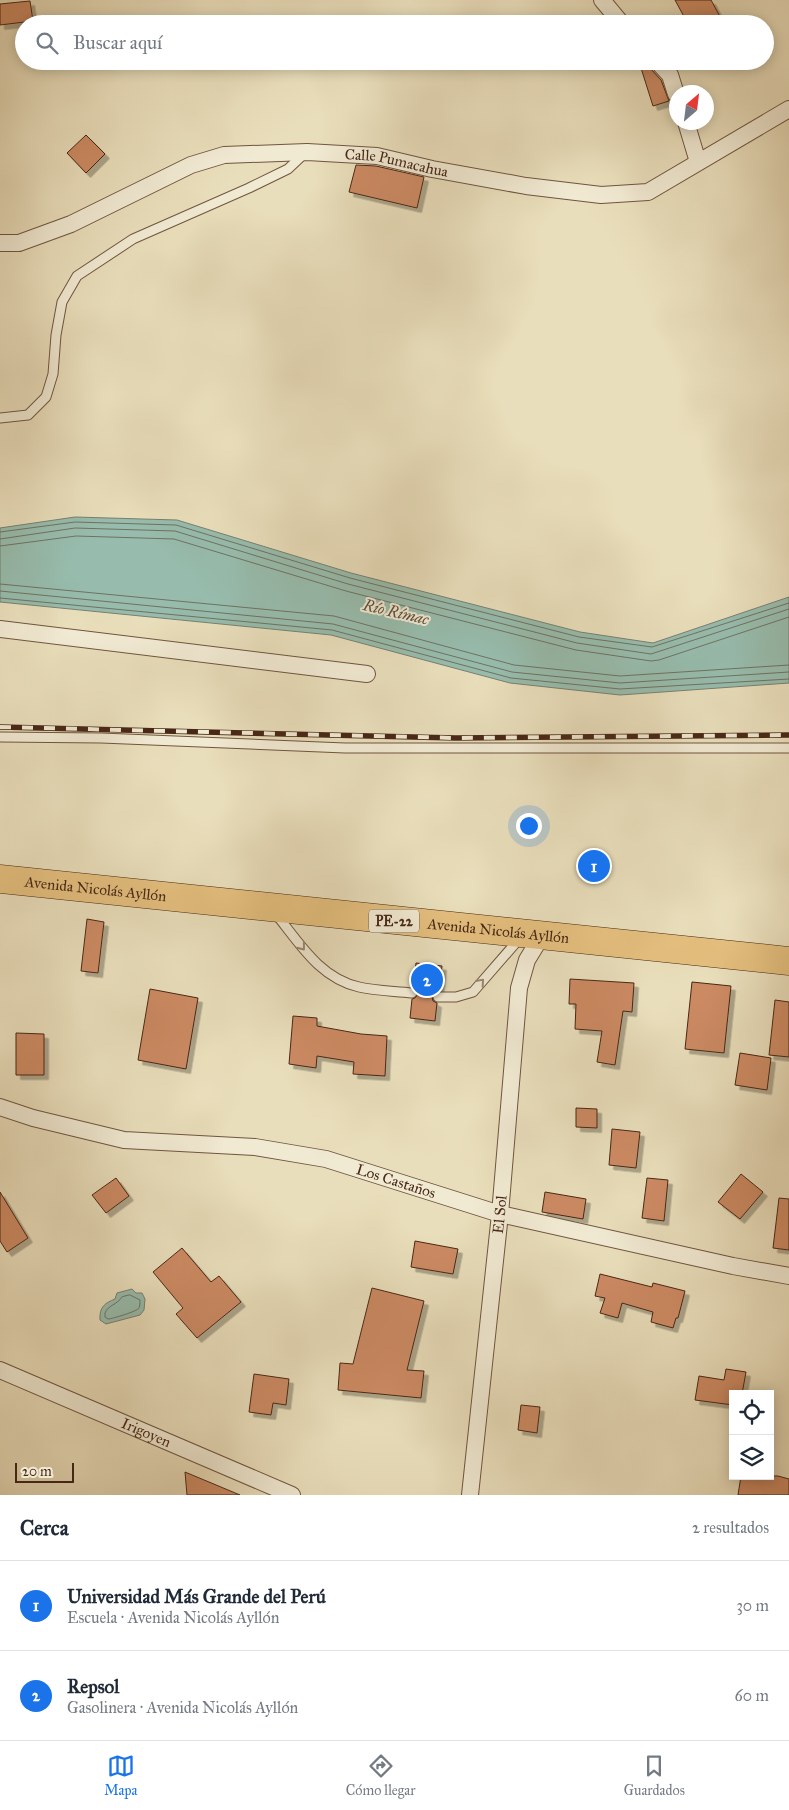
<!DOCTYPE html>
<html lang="es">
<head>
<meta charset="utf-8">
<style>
	body { margin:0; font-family:"IM FELL Great Primer",serif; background:#f2f2f3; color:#1f2937 }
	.controls { position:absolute; right:15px; bottom:15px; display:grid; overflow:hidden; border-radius:0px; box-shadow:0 2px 12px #0003 }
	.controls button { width:45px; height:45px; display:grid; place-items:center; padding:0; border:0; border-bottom:1px solid #e0e1e3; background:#fff; color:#1f2937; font:25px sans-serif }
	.compass { position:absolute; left:669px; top:85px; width:45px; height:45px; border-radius:50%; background:#fff; box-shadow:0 2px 12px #0003; rotate:28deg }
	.scale { position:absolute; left:15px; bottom:12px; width:59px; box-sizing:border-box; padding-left:5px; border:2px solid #472716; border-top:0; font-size:14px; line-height:18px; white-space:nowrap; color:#472716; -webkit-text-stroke:4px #f1ead3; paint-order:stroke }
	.you { position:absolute; left:528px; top:825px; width:18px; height:18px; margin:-12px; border:4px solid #fff; border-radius:50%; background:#1a73e8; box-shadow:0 0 0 8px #1a73e833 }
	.badge { display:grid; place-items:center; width:32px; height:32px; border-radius:50%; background:#1a73e8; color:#fff; font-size:16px; font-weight:700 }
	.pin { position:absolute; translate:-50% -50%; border:2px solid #fff; box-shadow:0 1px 5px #0006 }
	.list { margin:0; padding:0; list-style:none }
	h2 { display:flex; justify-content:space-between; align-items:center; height:65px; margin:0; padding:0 20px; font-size:21px }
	h2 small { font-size:16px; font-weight:400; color:#747a83 }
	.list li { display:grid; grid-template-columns:32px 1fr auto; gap:15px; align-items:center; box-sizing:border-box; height:90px; padding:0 20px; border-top:1px solid #e0e1e3 }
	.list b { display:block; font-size:19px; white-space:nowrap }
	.list p { margin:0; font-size:16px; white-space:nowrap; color:#747a83 }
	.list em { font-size:16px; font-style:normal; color:#747a83 }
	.icon { flex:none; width:28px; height:28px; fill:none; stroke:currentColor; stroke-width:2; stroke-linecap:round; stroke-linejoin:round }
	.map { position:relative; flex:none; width:789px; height:1495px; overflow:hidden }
	.search { position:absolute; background:#fff; box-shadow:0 2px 12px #0003; left:15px; right:15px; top:15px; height:55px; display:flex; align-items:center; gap:12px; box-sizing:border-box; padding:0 18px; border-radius:28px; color:#747a83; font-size:19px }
	.sheet { height:245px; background:#fff }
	nav { display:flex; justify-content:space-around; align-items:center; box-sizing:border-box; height:70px; border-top:1px solid #e0e1e3; background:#fff; font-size:14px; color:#747a83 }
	nav a { display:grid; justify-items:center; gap:2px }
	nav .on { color:#1a73e8 }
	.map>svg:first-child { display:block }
	.water { fill:#97bcad; stroke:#778071 }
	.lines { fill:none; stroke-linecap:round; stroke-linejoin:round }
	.shore { stroke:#6f7262; stroke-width:1 }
	.building { fill:#cc8a63; stroke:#472716; filter:url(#shadow) }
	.service-casing { stroke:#70553f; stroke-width:11 }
	.minor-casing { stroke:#70553f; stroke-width:18 }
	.trunk-casing { stroke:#472716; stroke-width:29 }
	.service { stroke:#f1ead3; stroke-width:9 }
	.minor { stroke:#f1ead3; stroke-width:16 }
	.trunk { stroke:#e4bf7e; stroke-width:28 }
	.rail-casing { stroke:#472716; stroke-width:5.5 }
	.rail { stroke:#f1ead3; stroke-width:4; stroke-dasharray:11; stroke-linecap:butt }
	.oneway { stroke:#9c8874 }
	.labels { text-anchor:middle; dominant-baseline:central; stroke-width:4; stroke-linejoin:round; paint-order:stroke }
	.shield { fill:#f1ead3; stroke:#7a624f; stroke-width:1 }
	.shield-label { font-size:14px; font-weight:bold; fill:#472716 }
	.street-label { font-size:15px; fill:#472716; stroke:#f1ead3 }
	.water-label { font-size:16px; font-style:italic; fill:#5b4c3c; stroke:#f1ead3 }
</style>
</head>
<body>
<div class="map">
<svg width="789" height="1495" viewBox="0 0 789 1495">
	<defs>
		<filter id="shadow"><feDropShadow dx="4.5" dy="4.5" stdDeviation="0" flood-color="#0004"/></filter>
	</defs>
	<rect width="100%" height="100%" fill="#e9debb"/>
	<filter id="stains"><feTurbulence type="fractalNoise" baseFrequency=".004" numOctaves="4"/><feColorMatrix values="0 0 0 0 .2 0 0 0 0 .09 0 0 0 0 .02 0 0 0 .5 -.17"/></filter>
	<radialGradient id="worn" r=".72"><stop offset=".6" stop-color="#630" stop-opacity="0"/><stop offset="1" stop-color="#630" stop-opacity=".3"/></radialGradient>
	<path class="water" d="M75,517l102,3 174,53 229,59 73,11 136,-46v86l-169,12 -110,-12 -179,-48 -331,-33v-74z
		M132,1289l4,4h6l3,6 -1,11 -4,5 -34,9 -6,-4c-1,-13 5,-17 15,-21l2,-6z"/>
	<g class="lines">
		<path class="shore" d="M0,532l75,-10 101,3 174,53 229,59 73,10 137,-44
			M0,539l75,-11 100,3 173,53 229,59 74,11 138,-45
			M0,546l76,-10 98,3 172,52 230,59 75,11 8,-1 130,-43
			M0,584l334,32 180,49 106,11 169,-11
			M0,591l333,33 179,48 108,11 169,-11
			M0,598l332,32 179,48 109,11 169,-10
			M130,1295l10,5c0,2 0,6 -1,8 -1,3 -27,11 -31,11l-3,-2v-4c3,-8 12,-8 17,-16z"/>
	</g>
	<path class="building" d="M675,0h36l13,24h-36z
		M30,1l3,20 -33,4v-21z
		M649,67l12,13 8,21 -16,5 -12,-38z
		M86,135l19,19 -19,19 -19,-20z
		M356,165l20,1 48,11 -7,31 -68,-16z
		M87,919l17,3 -6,51 -17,-2z
		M416,963l26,3 -3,25 -5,1 -2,5 1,4 4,2 -2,18 -25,-3 2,-19 3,-1 3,-4 -1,-4 -4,-3z
		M570,979l64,4 -2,29 -9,-1 -8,54 -18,-3 5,-31 -27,-2 1,-25h-7z
		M692,982l39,4 -7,67 -39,-4z
		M150,989l48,9 -12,71 -48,-9z
		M775,1000l14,2v55l-20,-2z
		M293,1016l24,2v8l44,8 26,2 -2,40 -32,-2 1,-12 -37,-6 -1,12 -27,-4z
		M16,1033l28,1v41h-28z
		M740,1053l31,5 -4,32 -32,-5z
		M576,1108l21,1v19l-21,-1z
		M612,1129l28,3 -4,36 -27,-3z
		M741,1174l22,18 -23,27 -22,-17z
		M116,1178l13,18 -23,17 -14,-18z
		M647,1178l21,2 -4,41 -22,-3z
		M0,1192l28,46 -21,14 -7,-11z
		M545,1192l41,7 -3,20 -41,-7z
		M779,1198l10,1v51l-16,-2z
		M415,1241l43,8 -5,25 -42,-7z
		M182,1248l29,34 8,-6 22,26 -44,36 -21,-24 7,-6 -30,-36z
		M600,1274l52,13 1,-4 32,8 -7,27h-2l-3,10 -22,-6 2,-10 -31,-9 -4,15 -18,-5 5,-15 -10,-2z
		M372,1288l52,13 -17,69 17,1 -3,27 -83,-8 2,-27 13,1z
		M726,1369l20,3 -4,22h-9v11l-38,-5 4,-24 25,4z
		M254,1374l35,5 -3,26 -13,-2 -2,12 -22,-3z
		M521,1405l19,2 -3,26 -19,-3z
		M185,1472l55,23h-53z
		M741,1476h37l11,3v16h-51z"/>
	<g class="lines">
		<g class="service-casing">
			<path id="service" d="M0,418l28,-3 18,-18 7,-23 3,-39 6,-33 15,-26 56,-37 116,-51 39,-19 18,-17
				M0,737l101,1 244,10h444
				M276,914c24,30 44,64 83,73 17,4 36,4 53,6
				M438,997h18l17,-5 47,-54"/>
		</g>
		<g class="minor-casing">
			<g id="minor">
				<path d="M602,0l20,24"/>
				<path d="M657,61l13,14 6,19"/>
				<path d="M686,122l12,40"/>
				<path id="s1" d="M0,243h19l52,-19 120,-59 33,-10 83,-3 70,4 55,13 94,17 75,9 47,-3 141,-83"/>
				<path d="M0,629l367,45"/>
				<path id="s2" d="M0,1107l33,11 91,22 131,7 71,12 174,55 233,52 56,10"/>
				<path id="s3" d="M0,1370l292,125"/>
				<path id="s4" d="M470,1495l30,-281 19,-226 8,-28 14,-23"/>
			</g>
		</g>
		<g class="trunk-casing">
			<g id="trunk">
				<path id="s5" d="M0,879l789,82"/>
			</g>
		</g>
		<use href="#service" class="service"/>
		<use href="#minor" class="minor"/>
		<use href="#trunk" class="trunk"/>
		<g class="rail-casing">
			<path id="rail" d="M0,727l456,11 333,-3"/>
		</g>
		<use href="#rail" class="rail"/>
	</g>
	<defs><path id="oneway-chevron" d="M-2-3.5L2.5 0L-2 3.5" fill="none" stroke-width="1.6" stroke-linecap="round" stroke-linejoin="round" transform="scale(1.25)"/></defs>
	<g class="oneway">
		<use href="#oneway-chevron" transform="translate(302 947) rotate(52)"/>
		<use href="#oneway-chevron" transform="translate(481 982) rotate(-49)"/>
	</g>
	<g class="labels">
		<rect class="shield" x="369" y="909.5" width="50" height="23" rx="4"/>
		<g class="shield-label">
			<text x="394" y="921">PE-22</text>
		</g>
		<g class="street-label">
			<text stroke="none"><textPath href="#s1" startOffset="416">Calle Pumacahua</textPath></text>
			<text stroke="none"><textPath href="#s5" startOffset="96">Avenida Nicolás Ayllón</textPath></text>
			<text stroke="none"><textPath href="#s5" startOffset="501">Avenida Nicolás Ayllón</textPath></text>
			<text stroke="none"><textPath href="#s2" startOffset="405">Los Castaños</textPath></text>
			<text stroke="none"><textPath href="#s4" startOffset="282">El Sol</textPath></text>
			<text stroke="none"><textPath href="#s3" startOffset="159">Irigoyen</textPath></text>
		</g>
		<g class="water-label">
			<text transform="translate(396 612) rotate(13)">Río Rímac</text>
		</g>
	</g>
	<rect width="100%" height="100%" filter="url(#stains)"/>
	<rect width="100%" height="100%" fill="url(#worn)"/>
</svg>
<div class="controls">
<button><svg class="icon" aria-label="locate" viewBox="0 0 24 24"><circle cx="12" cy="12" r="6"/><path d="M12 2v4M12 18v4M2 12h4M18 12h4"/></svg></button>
<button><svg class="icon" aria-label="layers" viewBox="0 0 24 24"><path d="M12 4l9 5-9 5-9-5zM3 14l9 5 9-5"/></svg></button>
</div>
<svg class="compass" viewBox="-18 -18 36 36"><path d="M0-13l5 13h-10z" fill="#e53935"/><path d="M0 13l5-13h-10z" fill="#747a83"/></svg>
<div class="scale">20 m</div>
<div class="you"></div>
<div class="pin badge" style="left:594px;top:866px">1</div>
<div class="pin badge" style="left:427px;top:980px">2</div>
<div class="search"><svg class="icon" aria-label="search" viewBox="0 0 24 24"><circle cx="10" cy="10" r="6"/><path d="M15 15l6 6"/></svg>Buscar aquí</div>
</div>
<section class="sheet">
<h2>Cerca<small>2 resultados</small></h2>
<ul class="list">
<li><span class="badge">1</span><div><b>Universidad Más Grande del Perú</b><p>Escuela · Avenida Nicolás Ayllón</p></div><em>30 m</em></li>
<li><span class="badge">2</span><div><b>Repsol</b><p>Gasolinera · Avenida Nicolás Ayllón</p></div><em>60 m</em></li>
</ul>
</section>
<nav>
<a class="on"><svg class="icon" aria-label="map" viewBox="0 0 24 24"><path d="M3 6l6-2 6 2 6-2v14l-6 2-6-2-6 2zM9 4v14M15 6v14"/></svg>Mapa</a>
<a><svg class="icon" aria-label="directions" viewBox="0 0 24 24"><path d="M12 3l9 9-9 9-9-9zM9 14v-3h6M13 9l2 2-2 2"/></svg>Cómo llegar</a>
<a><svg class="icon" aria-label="saved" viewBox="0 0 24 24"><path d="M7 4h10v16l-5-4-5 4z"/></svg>Guardados</a>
</nav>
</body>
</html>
